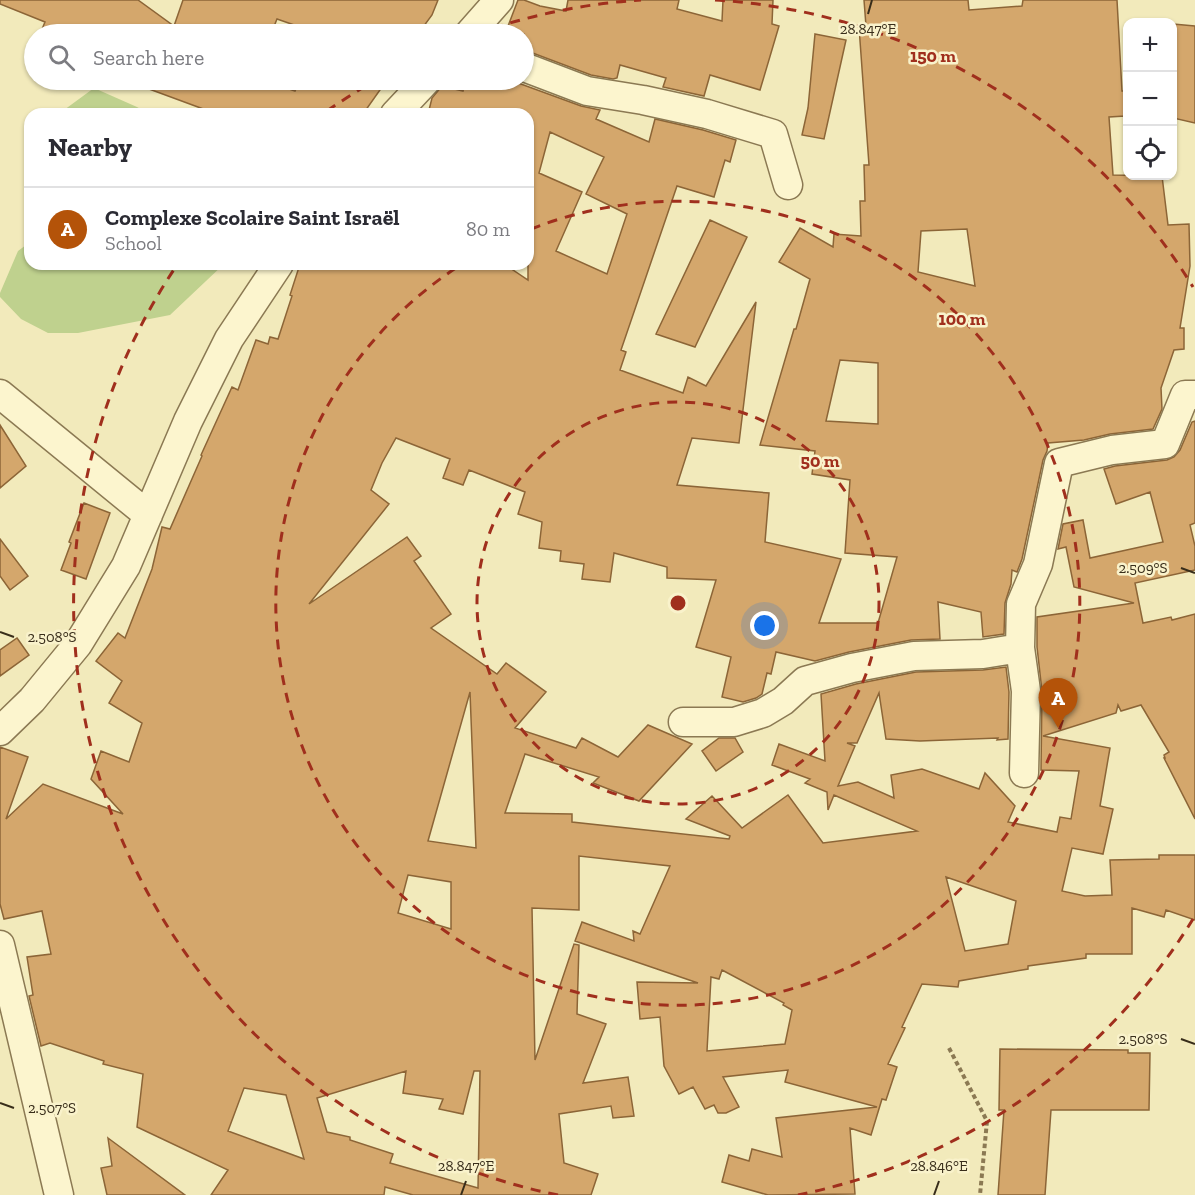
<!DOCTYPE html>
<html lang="en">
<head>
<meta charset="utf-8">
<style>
	body { margin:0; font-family:"Zilla Slab",serif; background:#f7f7f7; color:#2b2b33 }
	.controls { position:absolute; right:18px; top:18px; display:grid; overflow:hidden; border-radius:12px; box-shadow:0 2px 4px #0004 }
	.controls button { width:54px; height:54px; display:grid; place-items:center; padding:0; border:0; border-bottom:2px solid #e1e1e2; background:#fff; color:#2b2b33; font:30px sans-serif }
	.you { position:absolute; left:765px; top:626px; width:21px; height:21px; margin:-15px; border:4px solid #fff; border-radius:50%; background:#1a73e8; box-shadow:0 0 0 9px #1a73e833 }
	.badge { display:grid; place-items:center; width:39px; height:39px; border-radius:50%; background:#b45309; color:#fff; font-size:20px; font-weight:700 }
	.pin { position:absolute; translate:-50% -50px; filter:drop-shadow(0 2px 3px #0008) }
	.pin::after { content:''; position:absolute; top:32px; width:21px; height:18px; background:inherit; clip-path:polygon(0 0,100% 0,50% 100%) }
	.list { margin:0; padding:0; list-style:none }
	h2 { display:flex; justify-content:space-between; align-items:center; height:78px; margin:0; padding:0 24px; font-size:26px }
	h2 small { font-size:20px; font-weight:400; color:#7c7c81 }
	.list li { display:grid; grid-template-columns:39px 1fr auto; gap:18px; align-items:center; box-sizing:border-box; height:84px; padding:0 24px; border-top:2px solid #e1e1e2 }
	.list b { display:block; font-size:22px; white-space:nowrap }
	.list p { margin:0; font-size:20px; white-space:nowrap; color:#7c7c81 }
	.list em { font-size:20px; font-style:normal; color:#7c7c81 }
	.icon { flex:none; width:33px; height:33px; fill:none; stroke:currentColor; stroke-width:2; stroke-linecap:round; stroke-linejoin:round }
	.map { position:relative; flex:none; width:1195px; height:1195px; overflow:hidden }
	.search { position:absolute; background:#fff; box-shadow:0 2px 4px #0004; left:24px; top:24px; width:510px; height:66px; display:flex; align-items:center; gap:15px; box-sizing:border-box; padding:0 21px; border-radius:33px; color:#7c7c81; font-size:22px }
	.panel { position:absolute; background:#fff; box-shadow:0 2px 4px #0004; left:24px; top:108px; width:510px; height:162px; border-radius:18px }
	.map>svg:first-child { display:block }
	.green { fill:#bfd18e }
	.building { fill:#d4a76c; stroke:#8c6537; stroke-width:1.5; fill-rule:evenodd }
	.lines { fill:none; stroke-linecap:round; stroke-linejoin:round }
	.minor-casing { stroke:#8b7953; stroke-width:31 }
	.path { stroke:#8b7953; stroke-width:4; stroke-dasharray:4.5 3; stroke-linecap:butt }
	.minor { stroke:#fcf5ce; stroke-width:28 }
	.ticks { fill:none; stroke:#382d1a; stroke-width:2 }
	.ring { fill:none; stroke:#a02f1d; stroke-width:3; stroke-dasharray:10 8 }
	.ticks-label { font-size:15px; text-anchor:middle; fill:#382d1a; stroke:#f9f2cb; stroke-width:5; stroke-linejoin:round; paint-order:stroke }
	.centre { fill:#a02f1d; stroke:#f9f2cb; stroke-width:3 }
	.ring-label { font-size:18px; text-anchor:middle; font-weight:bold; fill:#a02f1d; stroke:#f9f2cb; stroke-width:5; stroke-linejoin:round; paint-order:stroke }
</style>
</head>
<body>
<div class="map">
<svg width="1195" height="1195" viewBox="0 0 1195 1195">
	<rect width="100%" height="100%" fill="#f2eabb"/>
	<path class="green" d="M94,88l43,19 12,7h-85v-4z
		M30,242v22h194l-54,51 -92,18h-30l-27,-14 -21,-22v-4l18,-42z"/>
	<path class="building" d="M0,0h138l36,26 9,-26h255l-6,15 -14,19h-98l-43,-15 -6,15h-231l5,-12 -45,-18z
		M518,0h6l16,6 26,5 2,-11h111l-2,9 45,12 1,-21h50l-1,24 7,2 -19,64 -50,-15 -6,21 -41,-9 3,-9 -46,-13 -3,13 -4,1 -22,-4 -61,-23 -6,-1v-17h-19z
		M864,0h104l1,10 53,-4 1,-6h94l5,91h2l1,25 -16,1 4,58 49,1 6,49 21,-1 1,42 -10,62h4v21l-10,1 -13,38 1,21 -9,20 -43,5 -26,6 -36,3 -1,8 -4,9 -21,99 -5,13 -5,-2 -1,14 -6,19 -1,31 -21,3 -2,-25 -43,-10 2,37 -29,1 -62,12 -34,9 -39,-9 -5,22 -4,-1 -5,21 -6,4 -13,4 -21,-5 9,-40 -35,-10 20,-67 -49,-2v-11l-53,-14 -4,29 -28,-3 2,-15 -24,-3 1,-10 -22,-3 3,-26 -24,-8 7,-22 -56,-22 -6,15 -20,-7 7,-19 -54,-21 -14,25 -11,27 18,14 -80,100 98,-67 14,19 -7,5 37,53 -20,14 66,46 9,-11 40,29 -31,36 61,20 6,-10 36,19 30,-32 44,19 -53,57 -46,-18 6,-6 -74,-23 -20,59 67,1v8l157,17 1,-3 -44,-17 26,-23 30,32 46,-33 35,48 94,-12 -83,-36 -6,15 -1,-18 -22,-9 5,-4 -38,-14 7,-21 46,17 -4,-67 35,-10 60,-12 67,-2 23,-3 3,25 -1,47 -11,1 1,-2 -78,3 -34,-2 -7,-46 -22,50h-10l8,3 -17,40 20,-4 36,16 -3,-23 31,-6 57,20 6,-16 30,33 -7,16 49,10 3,-15 11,2 8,-48 -38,-1 1,-79 -5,-44v-30l97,-14 -60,-16 -8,-40 -8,2 5,-25 20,-4 7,38 73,-16 -13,-50 -34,12 -12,-35 11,-3 52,-6 7,-3 6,-7 12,-28 3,-1v102l-5,2 5,21v24l-60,13 8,40 28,-6 1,3 23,-6v205l-31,-61h1l-1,-3 5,-3 -28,-47 -20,6 -3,-6 -2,8 -73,23 67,12 -10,58 13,3 -10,45 -31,-6 -10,43 23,5 27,-1 -2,-35 49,-1v-4h36v65l-29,-10 -2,7 -32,-9v46h-46v4l-58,8v3l-69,12 -1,6 -36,-3 -20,43 3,1 -17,36 9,3 -11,33 -4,-1 -11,36 -21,-7 5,66 -87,1 -46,-13 7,-27 20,6 3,-12 30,8 -6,-39 101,-11 -92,-25 3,-12 -65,7 16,30 -13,6h-8l-4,-8 -9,4 -12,-22 -14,7 -15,-28 -4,-49 -20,2 -3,-37 61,1 -123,-42 7,-19 52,19 -1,-10 7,3 30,-68 -91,-10v54l-47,-2 3,152 39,-116 5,1 -2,69 29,10 -23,59 45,-6 6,39 -21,2 -2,-12 -52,8 5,49 34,11 -7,21h-178l-28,-8 -1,8h-173l17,-25 -91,-43 6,-53 -40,-10 1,-3 -54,-18 -9,3 -12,-50 4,-1 -6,-38 24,-3 -9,-43 -38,8 -4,-15v-157l28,10 -22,62 37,-35 80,30 -32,-35 10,-28 28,11 13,-39 -33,-20 13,-22 -26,-20 22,-28 7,5 27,-69 10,-42 8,2 32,-73 -1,-1 31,-68 6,3 18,-50 12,4 2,-7 8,2 14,-43 -2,-1 10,-31h204l24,16v-166h-100l4,-16 10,-12 21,5 3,-11h44l71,26 19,4 -4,9 53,23 6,-23 48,11 33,10 -6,22 -5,-2 -11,37 -37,-11 -56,164 5,2 -6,18 63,23 5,-16 18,9 50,-84 -17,141 -47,-5 -15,47 92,8 -4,49 76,17 -22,64h59l19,-66 -52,-4 5,-73 -38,-6 3,-23 -55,-6 34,-116h2l14,-50 -31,-17 21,-34 33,19 1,-13 27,2 -1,-35h5l-1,-36h5l-10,-138 7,-1zM550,132l54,25 -18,37 41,20 -20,60 -51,-23 26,-59 -43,-19zM967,229l8,57 -57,-14 3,-41zM840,360l38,3v61l-52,-3zM470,692l6,156 -48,-7zM408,875l43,7v47l-53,-16zM946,877l70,24 -8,43 -43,7zM722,970l62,33 -1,2 9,5 -7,34 -78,7 4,-74 8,2zM406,1071l-3,22 40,6 -4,10 24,5 11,-43h6l-2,117 -88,-25 3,-9 -43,-14v-3l-23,-5 -10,-34zM244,1088l42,7 18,64 -76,-28z
		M1173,24l22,2v97l-22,-5z
		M815,34l31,6 -22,99 -22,-4 6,-27z
		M130,80h133l32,11 5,-11h87l-24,34h-159l2,-4 -76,-28z
		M710,220l37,17 -52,110 -39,-13z
		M0,425l26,41 -26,22z
		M84,503l26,10 -24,66 -25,-9 10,-27 -2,-1z
		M0,539l28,37 -18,14 -10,-14z
		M17,638l12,17 -29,21v-26z
		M719,738h16l8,14 -27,19 -14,-20z
		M1000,1049l128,1v3h22l-1,57h-98l-6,85h-47l6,-85h-5z
		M108,1138l77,57h-78l-6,-27 11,-2z"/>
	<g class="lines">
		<g class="minor-casing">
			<path id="minor" d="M469,34l30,-34
				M524,67l63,24 56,9 64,14 66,20 15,51
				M395,114l32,-34
				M0,394l148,121
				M683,722h51l29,-9 20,-12 22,-20 47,-13 62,-12 69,-2 37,-6
				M0,731l32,-31 46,-56 48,-78 62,-145 41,-82 50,-75
				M1024,773l2,-82 -6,-43 1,-44 17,-40 21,-101 53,-13 53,-6 20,-49h10
				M0,945l59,250"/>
		</g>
		<path class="path" d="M949,1048l38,73 -7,74"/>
		<use href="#minor" class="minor"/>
	</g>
	<path class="ticks" d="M868,14l4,-14M1181,568l14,5M0,632l14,5M1181,1039l14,5M0,1103l14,5M461,1195l5,-14M934,1195l5,-14"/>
	<g class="ring">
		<circle cx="678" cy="603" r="201"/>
		<path d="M531 229A402 402 0 1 1 459 266"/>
		<path d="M1193 919A604 604 0 0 1 798 1195M558 1195A604 604 0 0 1 177 265M327 111A604 604 0 0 1 376 80M476 34A604 604 0 0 1 641 0M715 0A604 604 0 0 1 1193 287"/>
	</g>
	<g class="ticks-label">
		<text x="868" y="34">28.847°E</text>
		<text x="1143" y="573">2.509°S</text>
		<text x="52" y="642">2.508°S</text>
		<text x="1143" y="1044">2.508°S</text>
		<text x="52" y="1113">2.507°S</text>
		<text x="466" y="1171">28.847°E</text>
		<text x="939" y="1171">28.846°E</text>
	</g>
	<circle cx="678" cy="603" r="9" class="centre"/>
	<g class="ring-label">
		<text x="933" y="62">150 m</text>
		<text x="962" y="325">100 m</text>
		<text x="820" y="467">50 m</text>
	</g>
</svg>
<div class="controls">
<button>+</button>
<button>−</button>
<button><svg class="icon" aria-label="locate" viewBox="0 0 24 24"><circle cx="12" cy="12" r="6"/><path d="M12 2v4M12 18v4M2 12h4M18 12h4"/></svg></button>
</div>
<div class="you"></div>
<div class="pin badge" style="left:1058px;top:728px">A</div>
<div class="search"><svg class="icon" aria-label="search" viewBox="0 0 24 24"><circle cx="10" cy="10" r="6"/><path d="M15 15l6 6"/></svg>Search here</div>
<section class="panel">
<h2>Nearby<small></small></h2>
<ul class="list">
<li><span class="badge">A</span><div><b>Complexe Scolaire Saint Israël</b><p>School</p></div><em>80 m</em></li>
</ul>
</section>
</div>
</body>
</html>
